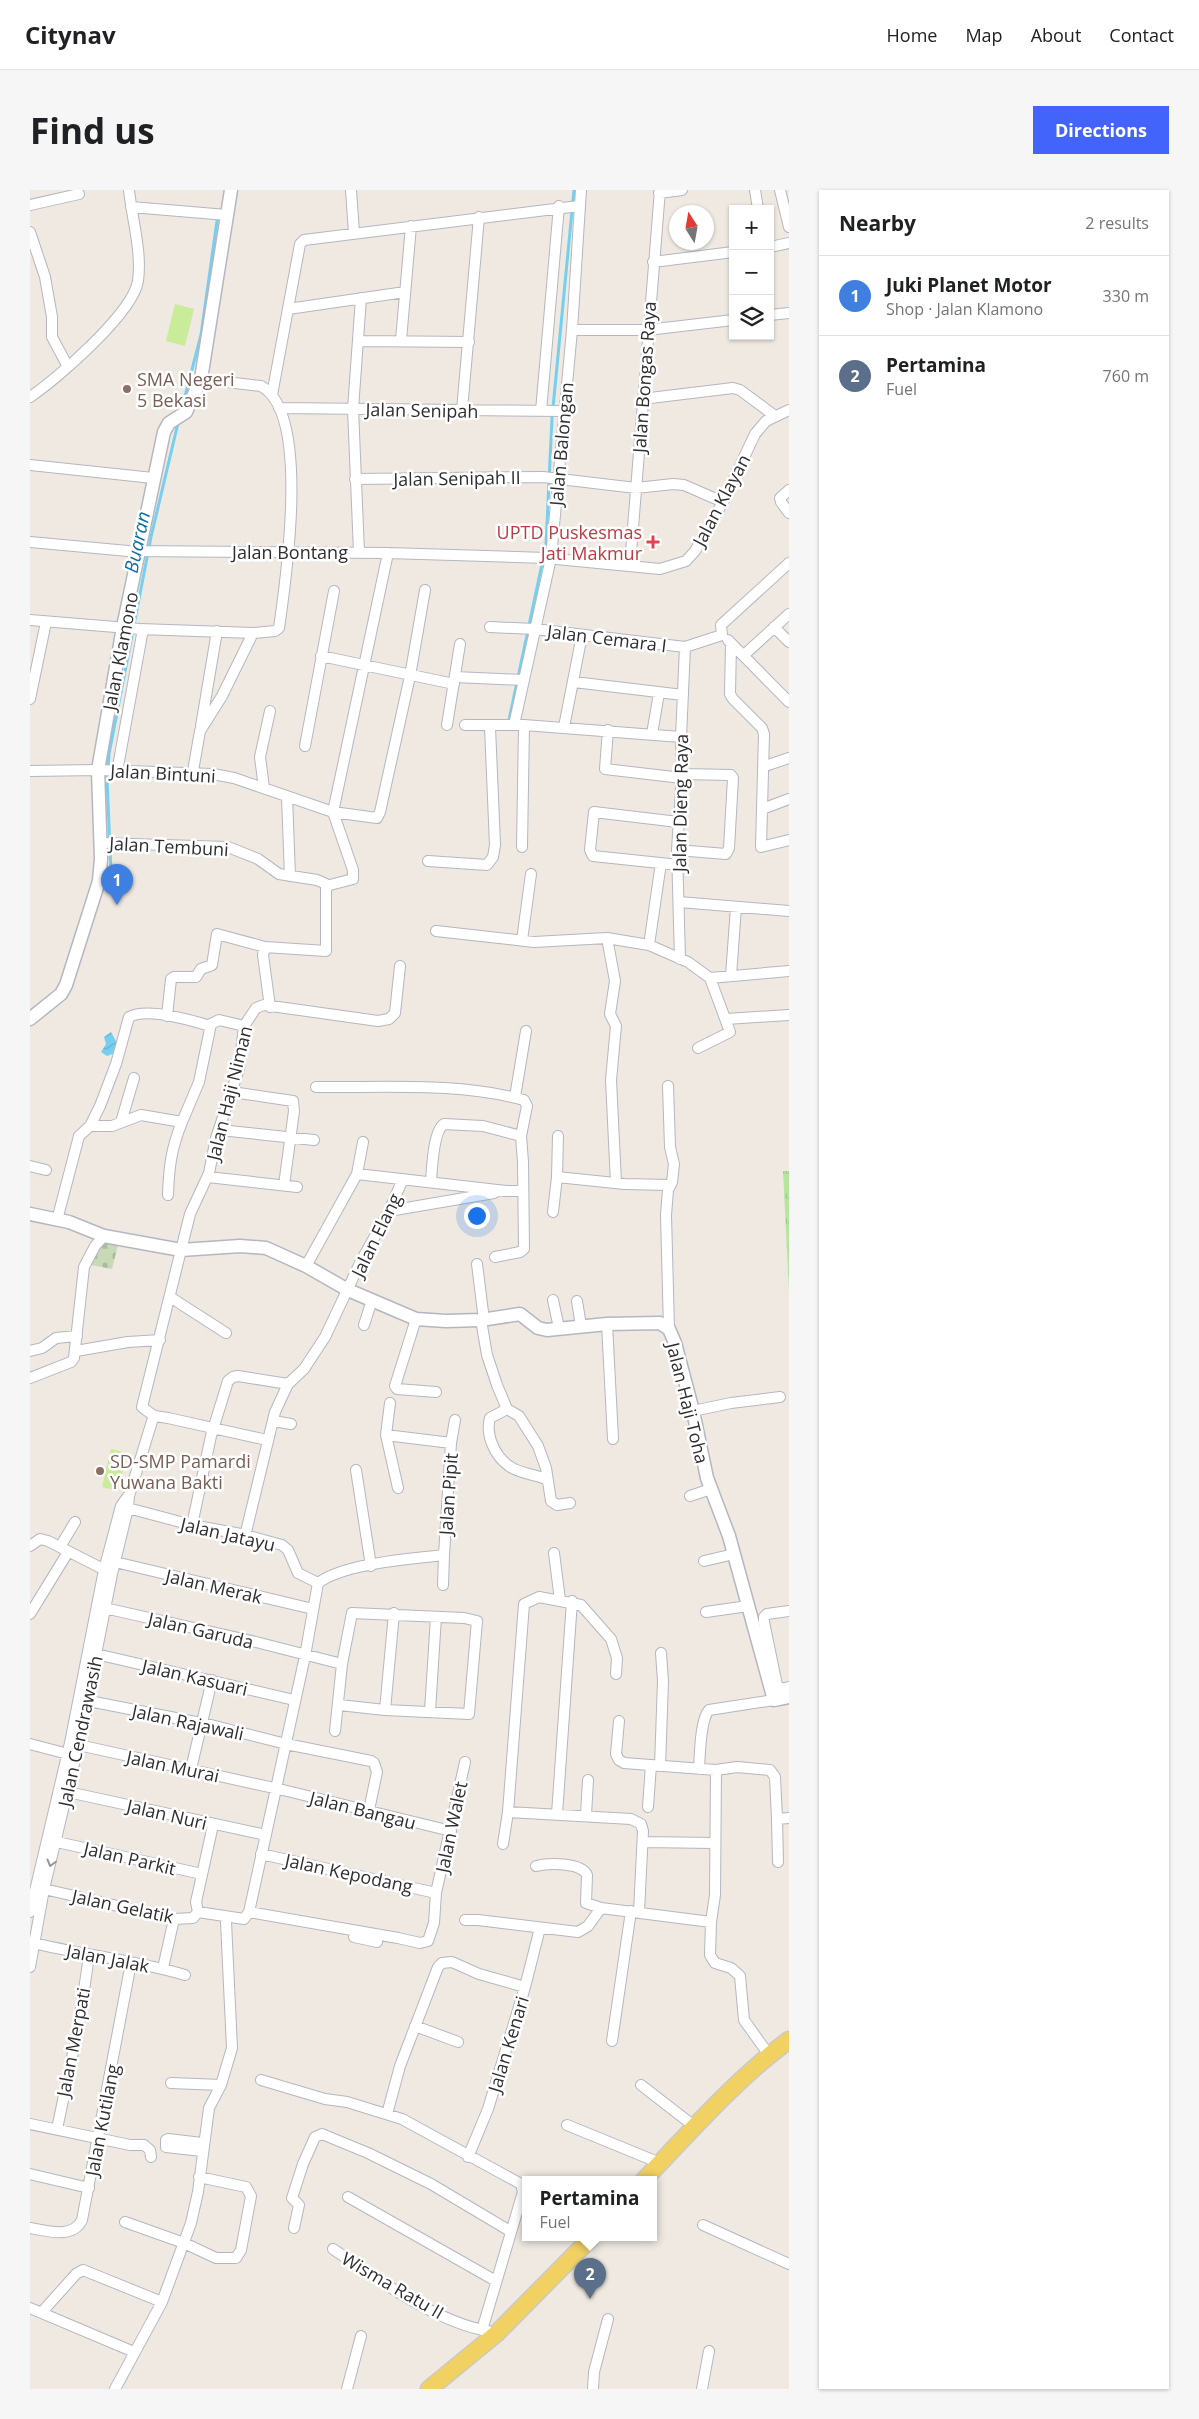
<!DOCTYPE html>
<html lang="en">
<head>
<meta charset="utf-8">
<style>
	body { margin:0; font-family:"Open Sans",sans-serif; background:#f6f6f6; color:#202124 }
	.controls { position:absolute; right:15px; top:15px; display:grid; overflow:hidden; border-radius:0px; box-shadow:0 1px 4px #0004 }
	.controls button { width:45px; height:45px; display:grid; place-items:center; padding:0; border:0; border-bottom:1px solid #e0e0e0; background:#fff; color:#202124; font:25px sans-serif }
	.compass { position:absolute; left:639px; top:15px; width:45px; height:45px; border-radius:50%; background:#fff; box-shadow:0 1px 4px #0004; rotate:349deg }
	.you { position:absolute; left:446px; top:1025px; width:18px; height:18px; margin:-12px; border:4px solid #fff; border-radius:50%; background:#1a73e8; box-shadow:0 0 0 8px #1a73e833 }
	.badge { display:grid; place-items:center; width:32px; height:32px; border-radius:50%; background:#4264fb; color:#fff; font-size:16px; font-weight:700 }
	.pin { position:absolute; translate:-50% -41px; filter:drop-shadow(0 1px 2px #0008) }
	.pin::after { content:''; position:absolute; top:26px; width:18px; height:15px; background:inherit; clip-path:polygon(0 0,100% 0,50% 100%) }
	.popup { position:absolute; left:492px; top:1986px; width:135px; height:65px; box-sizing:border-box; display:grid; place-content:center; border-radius:0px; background:#fff; filter:drop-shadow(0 1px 4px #0005); font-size:16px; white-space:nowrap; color:#757577 }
	.popup b { font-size:19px; color:#202124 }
	.popup::after { content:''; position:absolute; left:50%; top:100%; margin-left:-10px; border:10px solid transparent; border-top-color:#fff }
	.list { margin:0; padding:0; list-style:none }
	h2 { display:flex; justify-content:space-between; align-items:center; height:65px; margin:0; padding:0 20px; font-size:21px }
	h2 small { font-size:16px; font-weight:400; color:#757577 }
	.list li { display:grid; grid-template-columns:32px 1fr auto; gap:15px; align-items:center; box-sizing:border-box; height:80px; padding:0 20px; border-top:1px solid #e0e0e0 }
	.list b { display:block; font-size:19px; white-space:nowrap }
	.list p { margin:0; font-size:16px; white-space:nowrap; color:#757577 }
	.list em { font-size:16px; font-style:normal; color:#757577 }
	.icon { flex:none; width:28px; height:28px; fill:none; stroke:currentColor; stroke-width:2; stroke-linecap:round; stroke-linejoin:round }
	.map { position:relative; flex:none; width:759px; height:2199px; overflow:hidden; border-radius:0px }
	header { display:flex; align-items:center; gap:30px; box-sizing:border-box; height:70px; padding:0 25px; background:#fff; border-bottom:1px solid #e0e0e0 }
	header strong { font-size:24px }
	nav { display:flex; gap:28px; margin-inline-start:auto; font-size:18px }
	.intro { display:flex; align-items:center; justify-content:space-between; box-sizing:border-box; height:120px; padding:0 30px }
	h1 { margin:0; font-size:35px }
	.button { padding:12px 22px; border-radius:0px; background:#4264fb; color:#fff; font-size:18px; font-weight:700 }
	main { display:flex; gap:30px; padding:0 30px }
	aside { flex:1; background:#fff; border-radius:0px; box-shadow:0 1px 4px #0004 }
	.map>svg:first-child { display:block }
	.grass { fill:url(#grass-tufts) }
	.cemetery { fill:url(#cemetery-stones) }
	.pitch { fill:#c9ec9a }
	.water { fill:url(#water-waves) }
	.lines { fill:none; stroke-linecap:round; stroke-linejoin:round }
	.stream { stroke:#75cff0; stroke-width:3 }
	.minor-casing { stroke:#b4b7c1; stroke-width:12 }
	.tertiary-casing { stroke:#b4b7c1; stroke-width:15 }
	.primary-casing { stroke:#c9c9c9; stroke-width:19 }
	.minor { stroke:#fff; stroke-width:10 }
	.tertiary { stroke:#fff; stroke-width:12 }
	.primary { stroke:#f2d163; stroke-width:16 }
	.oneway { stroke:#969696 }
	.education-dot { fill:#8d6e63; stroke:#fff; stroke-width:2 }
	.health-dot { fill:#e0444e; stroke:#fff; stroke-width:2 }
	.labels { text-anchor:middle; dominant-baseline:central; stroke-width:5; stroke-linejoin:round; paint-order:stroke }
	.street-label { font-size:18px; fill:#2e2e2e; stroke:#fff }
	.education-label { font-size:18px; fill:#785e54; stroke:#fff; text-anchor:start }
	.health-label { font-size:18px; fill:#be3a42; stroke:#fff; text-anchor:end }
	.water-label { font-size:19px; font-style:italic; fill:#0d6fa3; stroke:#fff }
</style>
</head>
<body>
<header>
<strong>Citynav</strong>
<nav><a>Home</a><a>Map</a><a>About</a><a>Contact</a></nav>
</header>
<div class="intro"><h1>Find us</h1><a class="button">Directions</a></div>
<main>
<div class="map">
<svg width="759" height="2199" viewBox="0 0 759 2199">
	<defs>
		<pattern id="grass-tufts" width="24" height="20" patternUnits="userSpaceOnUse" patternTransform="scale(1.25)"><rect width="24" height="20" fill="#b6e59e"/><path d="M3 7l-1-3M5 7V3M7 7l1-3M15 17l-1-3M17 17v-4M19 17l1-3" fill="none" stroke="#9dc588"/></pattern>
		<pattern id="cemetery-stones" width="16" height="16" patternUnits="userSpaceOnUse" patternTransform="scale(1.25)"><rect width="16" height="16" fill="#c8d9b8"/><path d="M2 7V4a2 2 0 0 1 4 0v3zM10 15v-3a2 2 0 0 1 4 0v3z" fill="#acbb9e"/></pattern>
		<pattern id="water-waves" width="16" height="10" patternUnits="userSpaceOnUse" patternTransform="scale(1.25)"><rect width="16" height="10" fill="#75cff0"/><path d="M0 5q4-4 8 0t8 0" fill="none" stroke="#66b2ce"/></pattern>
	</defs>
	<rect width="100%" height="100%" fill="#efe9e1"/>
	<path class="grass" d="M753,981h6v119z"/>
	<path class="cemetery" d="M81,1052l7,3 -6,24 -21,-4 11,-21z"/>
	<path class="pitch" d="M145,114l19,5 -9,37 -19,-5z
		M81,1259l16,4 -9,38 -16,-4z"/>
	<path class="water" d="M81,842l6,11 -2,10 -8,3 -6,-4 5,-8 -2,-7z"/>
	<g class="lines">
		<path class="stream" d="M153,214l18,-69 16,-114
			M479,530l37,-175 6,-127 22,-228
			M81,682l-4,-93 2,-25 42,-217 27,-114"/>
		<g class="minor-casing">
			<path id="minor" d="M321,0l3,43
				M725,0l3,19
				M750,0l9,37
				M629,3l23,-3
				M0,15l49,-11
				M101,17l96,8
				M0,42l15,45 7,40v20l15,28
				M740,57l19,-4
				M623,72l80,-10
				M258,119l117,-17
				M740,125l19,-2
				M542,140h75l86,-10
				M371,150l10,-114
				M329,151l110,1
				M242,205l28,-151 4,-4 275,-34
				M0,207c27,-18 103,-84 108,-116 4,-30 -6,-62 -9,-91
				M612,209l91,-11 7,2 35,26
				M249,218l285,3
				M432,220l17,-193
				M511,221l18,-205
				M0,275l123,13
				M325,289l188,-2 93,11 37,-4 11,1 39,17
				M759,300l-9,8 1,4 8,11
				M0,352l98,9 260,2 158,5 114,11 26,-8 9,-10 28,-49 32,-68 11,-13 23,-11
				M329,362l-6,-143 8,-111
				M600,375l30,-375
				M0,430l110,9 113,4
				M460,437l45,2 150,18 37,-12
				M744,437l15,15
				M692,445l-1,-10 68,-62
				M698,450l61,62
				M701,453l-1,51 3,5 29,29 2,6 -3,113 28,-7
				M714,465l45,-41
				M291,466l133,28
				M425,487l68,3
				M544,492l109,13
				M0,509l16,-77
				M417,535l13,-81
				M435,535h59l157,12
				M484,535l37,-167 21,-228 9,-140
				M171,536l16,-95
				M534,537l18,-92
				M578,540l-3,39 77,9
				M622,544l7,-41
				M275,556l29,-155
				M735,576l24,-8
				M0,581l68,-1 115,4 21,4 99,34 44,6 3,-6 30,-136 15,-86
				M163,581l7,-40 22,-35 31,-63 22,-2 4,-3c7,-49 32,-215 -18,-242l-60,-7
				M87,582l26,-143
				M234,598l-4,-31 10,-46
				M257,607l3,79
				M732,619l27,-10
				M648,632l-84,-10 -4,38 3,6 86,9
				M70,653l128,4 30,12 21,15 38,6 9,4v67l-61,-4 -48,-13 -5,31 -11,4 -5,8h-22l-3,2 -4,37
				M492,657l2,-122
				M647,660l49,4 3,-6 4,-70 -2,-3 -49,-1
				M398,671l59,4 6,-8 2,-12 -5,-118
				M296,696l27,-7v-9l-20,-58 55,-259
				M649,712l110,9
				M406,741l98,11 73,-4 42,7 39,17 22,16 20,54 -32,16
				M577,748l8,43 -5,33 6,12 -5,54 5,103
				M492,750l9,-66
				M619,755l12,-82
				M235,757l-2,8 7,52
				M650,769l-3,-109 5,-76 -1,-37 4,-90
				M701,786l5,-69
				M680,788l79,-7
				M696,829l63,-4
				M638,896l2,61 4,17 -2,18 -4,8 -2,25 3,114
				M286,897c68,1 142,-5 208,13l3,6 -6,30 2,26 1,87 -4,3 -25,5
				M202,902l61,9 1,10 -10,74
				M485,907l11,-66
				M91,932l13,-44
				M60,936h22l29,-11 41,7 17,-40 12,-58 8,-4 25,6
				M190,940l94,10
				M528,946l-1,41 68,7 44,1
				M0,976l16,4
				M327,984l149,17h16
				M178,987l89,10
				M401,992c1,-13 2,-51 13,-58l39,2 38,10
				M138,1005c1,-28 3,-46 14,-73
				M359,1021l105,-18
				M523,1022l4,-35
				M27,1030l22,-84 11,-10 10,-20 16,-42 13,-47c18,-10 62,3 81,9
				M447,1074l7,56
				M276,1076l51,-92 6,-32
				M140,1107l56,36
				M523,1110l6,28
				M547,1111l4,25
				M386,1129l-21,67 2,3 39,3
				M451,1130l6,35 10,30 10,24 12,7 19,30 8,22 5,33 6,4 13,-2
				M577,1134l6,115
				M334,1135l8,-25
				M0,1161l12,-3 14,-10 21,-2
				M46,1161l52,-9 32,-2
				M0,1188l41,-16 3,-4 10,-91 11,-21 9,-10
				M360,1213l-4,32 12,53
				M477,1219l-17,9c-5,17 5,38 19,48 9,7 27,9 37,13
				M663,1221l38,-8 49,-6
				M124,1226l-12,-9 48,-193 19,-41 7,-35 23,-69 5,-43 12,-18 8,-3 114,16 11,-2 6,-6 5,-47
				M243,1231l18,3
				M356,1245l65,8
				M326,1280l15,96
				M660,1306l21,-7
				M94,1317l68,18 49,9 41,11 6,5 10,23 20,10
				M162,1335l19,-89 17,-55 5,-4 5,-1 50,8
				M215,1346l30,-124 13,-28 16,-15 21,-32 35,-74 29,-52 14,-32
				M0,1356l10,-7 8,2 61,31
				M30,1357l15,-25
				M524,1363l6,47
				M674,1371l30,-7
				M85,1372l198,47
				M288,1393c27,-20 92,-24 126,-28l7,-112 4,-23
				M413,1395l1,-30
				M70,1417l156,35 86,22
				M759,1421l-22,3 -3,3v5l13,63 4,4 8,-2
				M676,1422l42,-6
				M0,1424l38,-62
				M66,1464l198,46
				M586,1484l1,-16 -6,-19 -30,-34 -42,-8 -15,7 -16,208 123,7 10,5 2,7 -4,81
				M59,1511l122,24 75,19 85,17 3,2 3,9 -8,38
				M355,1520l9,-97
				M400,1521l6,-94
				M589,1531l-3,33 3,6 5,3 92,7 21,-3 33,3 5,7 2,42 12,-1
				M305,1541l7,-67 10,-51 112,5 13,3 -8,93 -84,-4 -46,-5
				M0,1554l38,10
				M44,1554l209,46 168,41
				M630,1576l3,-85 -2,-28
				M161,1579l21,-89
				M669,1579c1,-14 1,-49 10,-59l65,-10
				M686,1580l-1,125 -4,27 -1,33 5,8 16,5 9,8 4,44 25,35
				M38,1602l198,43
				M618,1617l3,-42
				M527,1624l15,-213
				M556,1625l2,-35
				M747,1629l1,43
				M27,1652l145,32
				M613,1652l71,1
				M473,1654l5,-32
				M231,1664l175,39
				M506,1676c12,-3 45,-4 51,9l-1,28 15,5
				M14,1699l130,30 19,-1 5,-6
				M0,1722l40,-169 34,-173 17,-64 7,-10
				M168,1722l46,7 5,-7 56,-256 13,-73
				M168,1722l-2,-10 17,-77
				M219,1722l149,26 22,5 8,-2 6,-18 2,-30 29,-131
				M435,1730h13l100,12 10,-6 13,-18 110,14
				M324,1747l23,5
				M0,1752c51,13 105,18 155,33
				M0,1777l14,-78 45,-188 7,-47 16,-80 16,-66 1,-12 24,-78 2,-2 13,2 99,22
				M133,1778l11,-49
				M385,1836l43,16
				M582,1851l19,-130
				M231,1890l64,19 22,3 55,17 119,65 2,8 -41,138
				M141,1893l50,2
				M611,1895l53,41
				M357,1924l13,-48 38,-99 4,-4 10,-1 27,12 46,13
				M0,1934l100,21h14l6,5 1,7
				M537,1935l93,38
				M27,1939l22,-105 10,-68
				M172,1961l-36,-4v-7l2,-1 34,4
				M438,1967l20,-48 37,-122 15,-59
				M0,1984l59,14
				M318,2007l148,84
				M95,2032l59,21 32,15h20l5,-8 10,-54 -5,-9 -47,-10
				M673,2035l86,39
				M0,2038c17,3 43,11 52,-8l49,-257
				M264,2038l5,-23 -7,-7 11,-34 12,-27 7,-3 46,19 63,31 79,47
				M303,2059c44,30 103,73 155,82
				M0,2118l104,44
				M12,2122l34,-38 7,-4 79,32
				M85,2199l47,-87 29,-79 7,-31 11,-84 12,-23 11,-37 -6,-126
				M317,2199l14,-53
				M563,2199l1,-17 14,-53
				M672,2199l7,-38"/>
		</g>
		<g class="tertiary-casing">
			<path id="tertiary" d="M0,829l31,-25 5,-9 33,-104 2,-22 -3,-89 25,-143 41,-195 5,-9 17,-11 15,-33 30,-189
				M0,1024l39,8 35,14 77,14 59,-4 26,2 40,18 42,24 68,29 30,2 35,-1 39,-6 18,14 9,2 60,-6 53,-1 9,6 6,14 18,68 14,67 22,58 45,164 15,-3"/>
		</g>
		<g class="primary-casing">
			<path id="primary" d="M614,1990c46,-48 91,-100 145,-140
				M399,2199l67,-55 95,-96"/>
		</g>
		<use href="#minor" class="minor"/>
		<use href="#tertiary" class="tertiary"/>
		<use href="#primary" class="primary"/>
	</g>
	<defs><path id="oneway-chevron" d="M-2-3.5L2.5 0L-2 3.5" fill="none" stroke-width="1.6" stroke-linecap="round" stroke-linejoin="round" transform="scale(1.25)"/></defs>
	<use class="oneway" href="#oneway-chevron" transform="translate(21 1673) rotate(105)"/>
	<g class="education-dot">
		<circle cx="97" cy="199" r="5"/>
		<circle cx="70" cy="1281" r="5"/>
	</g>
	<path class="health-dot" d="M620.5 344.5h5v5h5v5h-5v5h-5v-5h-5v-5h5z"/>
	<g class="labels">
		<g class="street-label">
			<text transform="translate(614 187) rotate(-86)">Jalan Bongas Raya</text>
			<text transform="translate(392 220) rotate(1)">Jalan Senipah</text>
			<text transform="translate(531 254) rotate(-85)">Jalan Balongan</text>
			<text transform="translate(427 288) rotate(-1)">Jalan Senipah II</text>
			<text transform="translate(691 310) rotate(-62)">Jalan Klayan</text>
			<text x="260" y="362">Jalan Bontang</text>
			<text transform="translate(577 448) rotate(7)">Jalan Cemara I</text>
			<text transform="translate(90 461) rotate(-79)">Jalan Klamono</text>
			<text transform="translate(133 583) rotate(3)">Jalan Bintuni</text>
			<text transform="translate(650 613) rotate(-89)">Jalan Dieng Raya</text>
			<text transform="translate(139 656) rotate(3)">Jalan Tembuni</text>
			<text transform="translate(199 903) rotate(-76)">Jalan Haji Niman</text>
			<text transform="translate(346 1045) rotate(-64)">Jalan Elang</text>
			<text transform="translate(658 1213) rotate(76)">Jalan Haji Toha</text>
			<text transform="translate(418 1304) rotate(-86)">Jalan Pipit</text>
			<text transform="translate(198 1344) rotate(13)">Jalan Jatayu</text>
			<text transform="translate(184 1396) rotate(13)">Jalan Merak</text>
			<text transform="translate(171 1440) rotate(13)">Jalan Garuda</text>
			<text transform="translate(165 1487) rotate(13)">Jalan Kasuari</text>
			<text transform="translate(158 1532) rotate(12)">Jalan Rajawali</text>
			<text transform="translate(50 1541) rotate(-78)">Jalan Cendrawasih</text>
			<text transform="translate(143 1576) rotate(12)">Jalan Murai</text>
			<text transform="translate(333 1620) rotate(14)">Jalan Bangau</text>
			<text transform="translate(137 1624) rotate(13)">Jalan Nuri</text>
			<text transform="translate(421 1637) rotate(-78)">Jalan Walet</text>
			<text transform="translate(100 1668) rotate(13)">Jalan Parkit</text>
			<text transform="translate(319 1683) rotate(12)">Jalan Kepodang</text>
			<text transform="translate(93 1716) rotate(12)">Jalan Gelatik</text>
			<text transform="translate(78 1768) rotate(11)">Jalan Jalak</text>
			<text transform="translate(43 1852) rotate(-79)">Jalan Merpati</text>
			<text transform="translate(478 1854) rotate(-73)">Jalan Kenari</text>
			<text transform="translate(72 1930) rotate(-79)">Jalan Kutilang</text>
			<text transform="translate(363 2095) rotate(30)">Wisma Ratu II</text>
		</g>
		<g class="education-label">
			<text x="107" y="189">SMA Negeri<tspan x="107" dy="21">5 Bekasi</tspan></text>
			<text x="80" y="1271">SD-SMP Pamardi<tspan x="80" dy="21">Yuwana Bakti</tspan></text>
		</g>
		<g class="health-label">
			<text x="612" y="342">UPTD Puskesmas<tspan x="612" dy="21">Jati Makmur</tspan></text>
		</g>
		<g class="water-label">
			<text transform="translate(107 352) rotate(-78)">Buaran</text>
		</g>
	</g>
</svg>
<div class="controls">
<button>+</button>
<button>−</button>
<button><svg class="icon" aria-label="layers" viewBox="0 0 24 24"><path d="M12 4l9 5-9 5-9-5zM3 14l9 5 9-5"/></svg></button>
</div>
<svg class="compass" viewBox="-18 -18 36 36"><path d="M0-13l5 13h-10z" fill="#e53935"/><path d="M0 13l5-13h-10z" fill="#757577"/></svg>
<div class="you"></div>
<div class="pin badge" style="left:87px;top:715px;background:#3f7fe0">1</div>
<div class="pin badge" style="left:560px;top:2109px;background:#5c6f8a">2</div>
<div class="popup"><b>Pertamina</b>Fuel</div>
</div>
<aside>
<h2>Nearby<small>2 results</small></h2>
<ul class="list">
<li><span class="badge" style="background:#3f7fe0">1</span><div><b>Juki Planet Motor</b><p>Shop · Jalan Klamono</p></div><em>330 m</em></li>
<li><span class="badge" style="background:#5c6f8a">2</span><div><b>Pertamina</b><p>Fuel</p></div><em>760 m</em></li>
</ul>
</aside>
</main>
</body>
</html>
